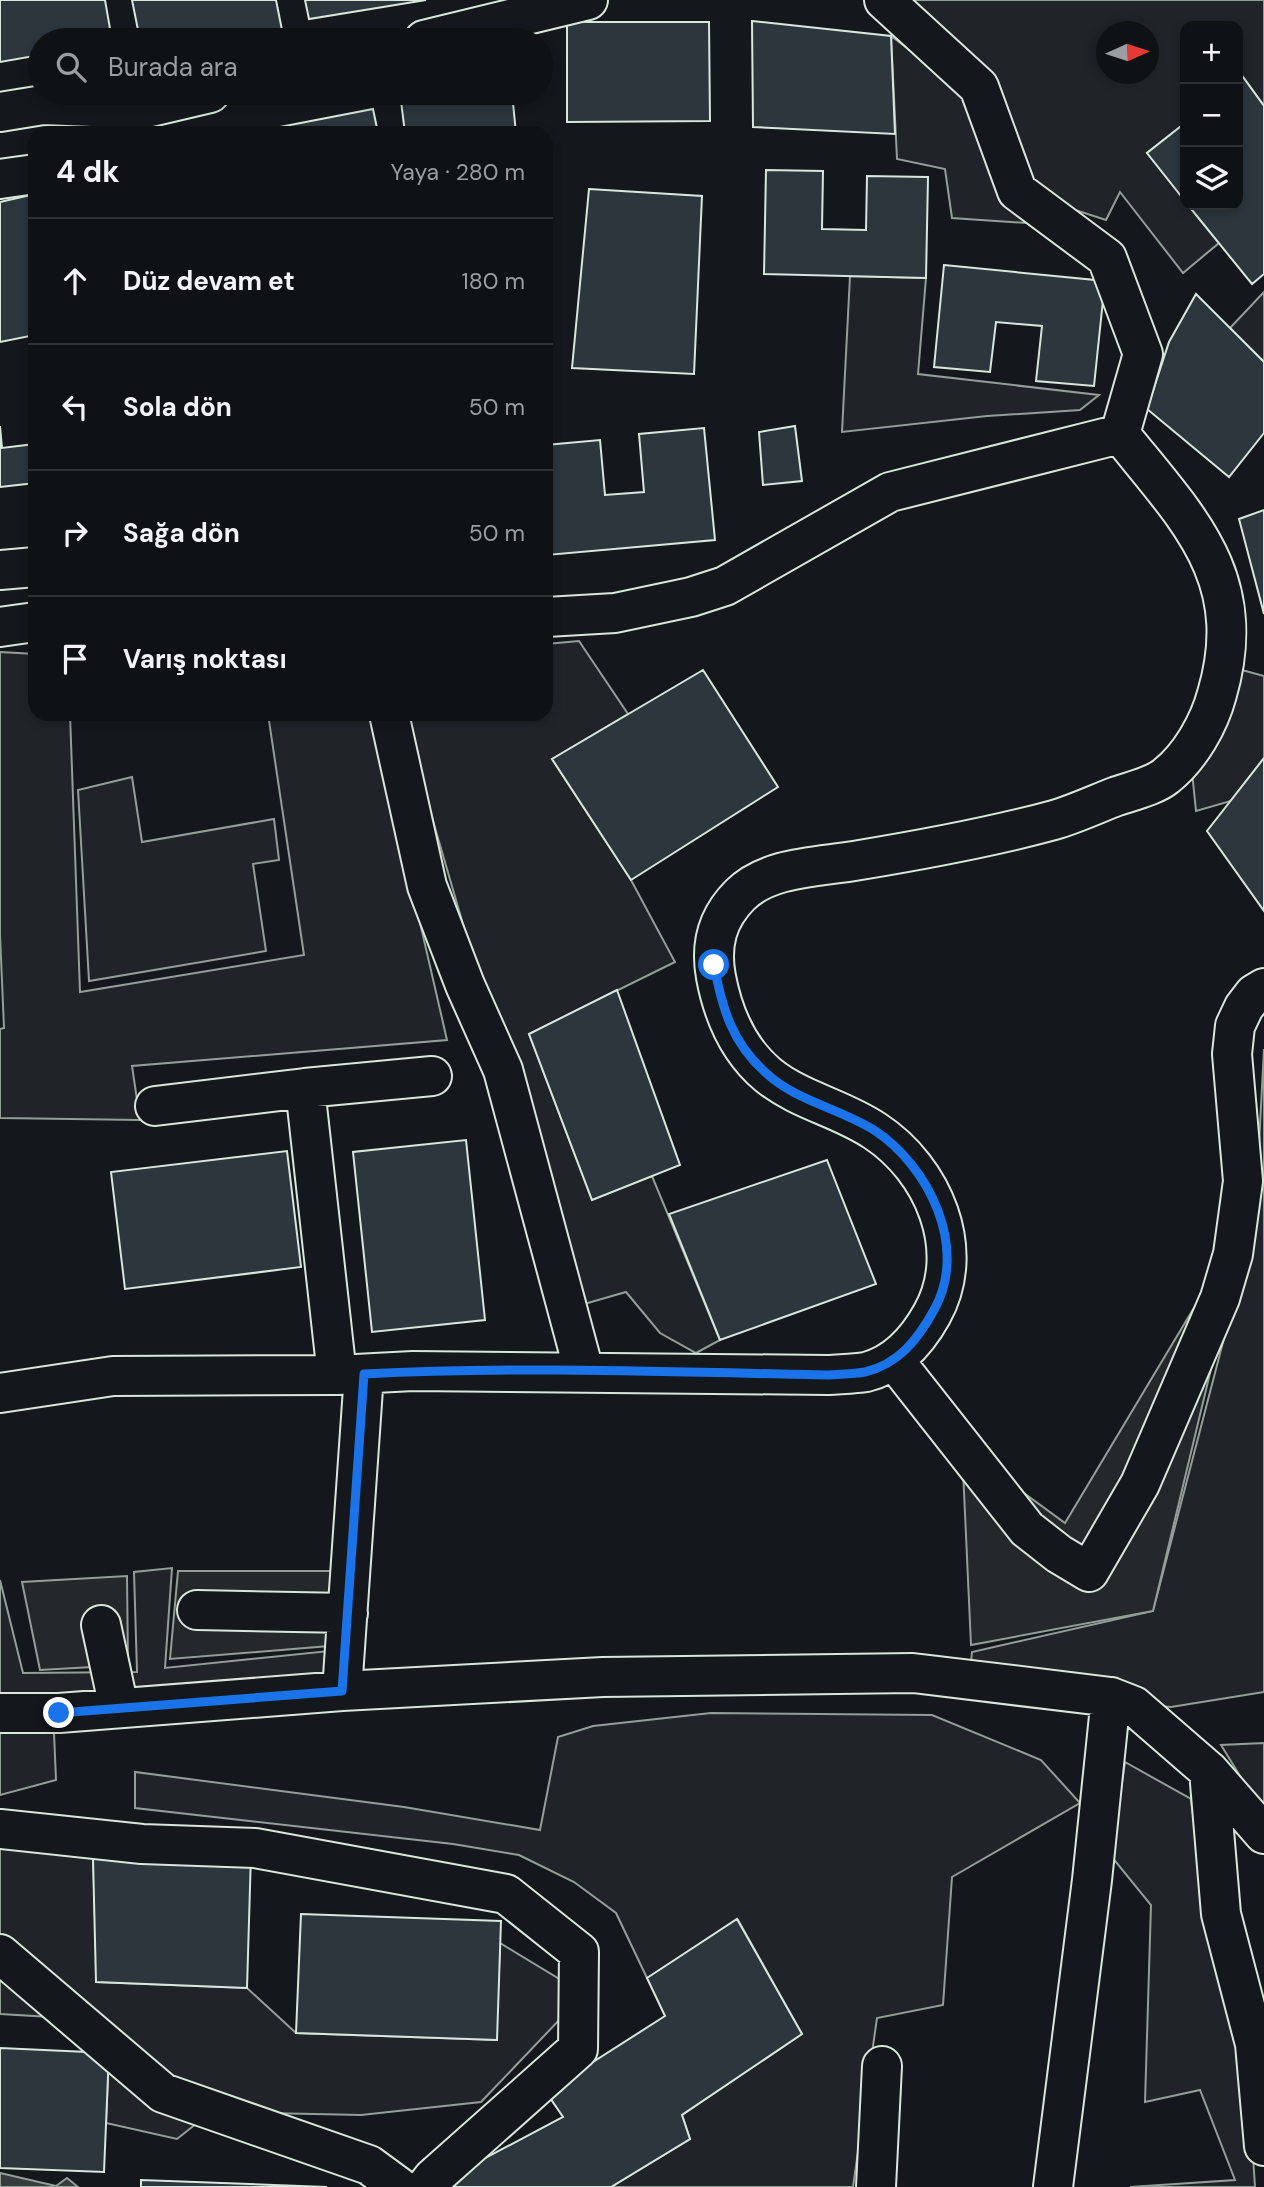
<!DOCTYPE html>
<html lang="tr">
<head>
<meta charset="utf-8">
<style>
	body { margin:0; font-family:"DM Sans",sans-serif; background:#1d2022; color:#f1f3f6 }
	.controls { position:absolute; right:21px; top:21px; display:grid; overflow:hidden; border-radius:14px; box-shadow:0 4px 10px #0003 }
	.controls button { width:63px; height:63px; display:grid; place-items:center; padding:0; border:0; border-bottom:2px solid #2f3234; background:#0f1215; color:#f1f3f6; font:35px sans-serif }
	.compass { position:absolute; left:1096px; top:21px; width:63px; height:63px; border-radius:50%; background:#0f1215; box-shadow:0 4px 10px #0003; rotate:87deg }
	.stop { position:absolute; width:21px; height:21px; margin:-16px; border:5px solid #1a73e8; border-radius:50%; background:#fff }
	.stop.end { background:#1a73e8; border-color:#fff; box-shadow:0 2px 7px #0008 }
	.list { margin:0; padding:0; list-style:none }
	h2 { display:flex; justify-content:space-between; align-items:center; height:91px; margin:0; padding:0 28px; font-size:30px }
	h2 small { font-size:23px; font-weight:400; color:#9b9ea0 }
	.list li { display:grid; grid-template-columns:46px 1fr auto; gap:21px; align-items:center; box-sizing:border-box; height:126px; padding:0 28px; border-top:2px solid #2f3234 }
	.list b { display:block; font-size:26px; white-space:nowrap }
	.list em { font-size:23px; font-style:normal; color:#9b9ea0 }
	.icon { flex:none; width:38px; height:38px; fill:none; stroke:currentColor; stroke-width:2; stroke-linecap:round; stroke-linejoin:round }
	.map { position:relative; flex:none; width:1264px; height:2187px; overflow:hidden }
	.search { position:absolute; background:#0f1215; box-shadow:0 4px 10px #0003; left:28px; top:28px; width:525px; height:77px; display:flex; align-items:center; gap:18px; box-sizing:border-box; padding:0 24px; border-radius:38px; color:#9b9ea0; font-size:26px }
	.panel { position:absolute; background:#0f1215; box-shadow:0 4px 10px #0003; left:28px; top:126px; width:525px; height:595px; border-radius:21px }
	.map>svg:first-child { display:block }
	.green { fill:#202428; stroke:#939e99; stroke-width:2; fill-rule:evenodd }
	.parking { fill:#24282b; stroke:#939e99; stroke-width:2 }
	.water { fill:#363b3e; stroke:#939e99; stroke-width:2 }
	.building { fill:#2c363c; stroke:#d8e6dc; stroke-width:2 }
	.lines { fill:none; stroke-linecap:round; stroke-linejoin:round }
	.minor-casing { stroke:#d8e6dc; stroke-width:42 }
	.minor { stroke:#14181c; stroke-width:38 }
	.route { stroke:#1a73e8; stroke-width:9 }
</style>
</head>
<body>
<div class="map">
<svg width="1264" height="2187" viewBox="0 0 1264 2187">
	<rect width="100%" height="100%" fill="#14181c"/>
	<path class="green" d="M884,0h380v106l-20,-28 -6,4v-56h-53v97l-38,30 38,48v4h3l31,38 -36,30 -63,-81 -14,28 -89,-29 -38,-104zM1106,32h42v42h-42z
		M891,36l75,56 74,132 -88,-6 -7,-49 -48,-10z
		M850,276l76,2 -8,96 181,21 -19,15 -93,6 -145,16z
		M1264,292v70l-34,-34z
		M579,641l49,73 -76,45 79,121 44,82 -146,72 63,166 60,-24 68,164 -24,13 -36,-20 -34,-41 -52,15 -172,-593h144v-70z
		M0,652l35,2v60h35l10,278 224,-37 -36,-241h104l75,326 -315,26 8,54 -140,-2v-89l4,-1 -4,-93z
		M1242,670l22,6v82l-33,43 -35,10 -6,-59z
		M132,777l10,65 132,-23 5,41 -26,4 13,87 -177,30 -11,-191z
		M1264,1049v643l-93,15 -203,-15 4,-40 181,-41 76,-292 30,-175z
		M172,1568l-7,100 164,-17 3,35 -332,18v-124l23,93 114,-1 -3,-100z
		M711,1713l221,2 109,45 39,43 -128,74 -9,128 -66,13 -24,169h-242l79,-48 -8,-24 120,-81 -64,-114 -91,58 -31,-65 -42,-31 -55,-27 -66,-11 -318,-36v-36l269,35 136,23 18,-93 35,-11z
		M0,1730l54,3 2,47 -56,15z
		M1264,1743v72l-43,-70z
		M1125,1762l66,37 14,111 41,137 9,140h-125l105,-7 -35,-90 -55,12 6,-197 -40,-49z
		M0,1844l93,14 4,124 150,6 49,45 200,7 4,-97 84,51 -103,108 -120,13 -150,-3 -34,27 -71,-16 3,-70 -27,-1 2,-33 -84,-5z"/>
	<path class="parking" d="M1219,1266l16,3 -82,342 -182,34 -9,-197 103,75z
		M178,1571h158l-7,75 -159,13z
		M127,1576l1,89 -88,5 -18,-88z"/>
	<path class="water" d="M0,2173l56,13 11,-8 11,9h-78z"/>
	<path class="building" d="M0,0h105l7,40h-72v15l-40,7z
		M132,0h144l7,35 -28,5h-115z
		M305,0h121l-117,19z
		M752,21l139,15 4,98 -142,-7z
		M567,22h142l1,99 -143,1z
		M1243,77l21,29v168l-12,10 -64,-79h50v-123z
		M400,93h112l4,40h-111z
		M373,109l5,24h-129z
		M1185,123v78l-38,-48z
		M766,170l57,1 -1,58 44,1 1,-54 61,1 -2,101 -162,-4z
		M589,189l113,7 -8,178 -122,-6z
		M35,194v141l-35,7v-140z
		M944,265l161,16 -11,105 -58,-5 6,-55 -46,-4 -6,50 -56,-5z
		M1196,294l68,68v71l-35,44 -82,-68 22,-67z
		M0,426l2,22 33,-4v39l-35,4z
		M795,426l7,55 -39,4 -4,-53z
		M704,428l11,112 -168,15 -1,-110 54,-5 5,55 39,-3 -5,-58z
		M1264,510v104l-25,-95z
		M703,670l75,117 -147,93 -79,-121z
		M1264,758v153l-57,-80z
		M617,990l63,175 -88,35 -63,-166z
		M466,1140l19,180 -113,12 -19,-180z
		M287,1151l14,116 -176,22 -14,-117z
		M827,1160l49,124 -156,56 -51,-126z
		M251,1854l-4,134 -151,-6 -3,-124z
		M301,1914l200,7 -4,119 -201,-7z
		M737,1919l65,115 -120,81 8,24 -79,48h-170l-3,-4 125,-66 -17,-25 119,-76 -18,-38z
		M0,2048l109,5 -5,119 -104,-4z
		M141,2180l186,7h-186z"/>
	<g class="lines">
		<g class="minor-casing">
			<path id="minor" d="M884,0l95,87 38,104 90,67 36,96 -23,80
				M424,40l164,-40
				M0,112l43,-7 99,4 68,-16
				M0,179l35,-5
				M0,570l35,-3
				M0,627l35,-5
				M389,714l38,172 38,99 38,85 81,301
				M305,1088l32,287
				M155,1106l150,-18 127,-12
				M894,1360l133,169 32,25 30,18 51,-88 80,-186 13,-44 10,-73 -11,-127 3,-28 9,-19 10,-13 10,-6
				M0,1393l113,-17 224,-1 76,-4 415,4c12,-1 26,-1 38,-3 31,-8 51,-31 66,-58 36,-64 1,-145 -57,-183 -34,-23 -75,-30 -107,-56 -30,-25 -45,-61 -52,-98 -6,-32 1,-59 24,-82 28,-28 77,-28 114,-34 67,-11 134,-23 200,-41 21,-6 42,-16 63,-24 15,-5 37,-10 49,-20 24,-19 43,-52 51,-82 34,-117 -29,-175 -97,-260l-230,58 -165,94 -34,11 -76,16 -69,4
				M197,1610l151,3
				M101,1625l18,83
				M342,1691l22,-317
				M0,1713h59l283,-22 261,-14 310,-4 198,24 23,9 75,65 55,63
				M1209,1771l12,143 34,130 9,102
				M0,1829l142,15 113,4 251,46 73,58 -1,97 -145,129 -7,9
				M0,1954l163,139 206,72 30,22
				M876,2187l6,-121
				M1053,2187l39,-307 19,-183"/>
		</g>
		<use href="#minor" class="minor"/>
	</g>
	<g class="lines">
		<path class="route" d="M59,1713l283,-22 22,-317c154,-8 310,-2 464,1 12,-1 26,-1 37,-3 34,-8 53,-33 69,-62 35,-62 -5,-144 -60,-180 -35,-22 -78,-29 -108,-57 -34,-30 -44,-65 -52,-108"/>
	</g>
</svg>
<div class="controls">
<button>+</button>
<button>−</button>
<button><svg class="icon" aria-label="layers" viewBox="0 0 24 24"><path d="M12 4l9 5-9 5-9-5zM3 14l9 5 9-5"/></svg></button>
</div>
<svg class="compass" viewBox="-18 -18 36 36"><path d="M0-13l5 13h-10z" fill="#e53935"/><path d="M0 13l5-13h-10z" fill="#9b9ea0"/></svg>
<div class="stop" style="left:714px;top:965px"></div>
<div class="stop end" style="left:59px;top:1713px"></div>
<div class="search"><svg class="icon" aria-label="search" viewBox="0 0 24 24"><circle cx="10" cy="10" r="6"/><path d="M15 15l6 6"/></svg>Burada ara</div>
<section class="panel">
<h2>4 dk<small>Yaya · 280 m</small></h2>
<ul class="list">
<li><svg class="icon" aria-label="ahead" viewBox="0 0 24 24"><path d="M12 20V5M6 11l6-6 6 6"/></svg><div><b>Düz devam et</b></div><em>180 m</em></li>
<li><svg class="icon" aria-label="left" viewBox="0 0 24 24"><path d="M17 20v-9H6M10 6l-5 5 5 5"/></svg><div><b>Sola dön</b></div><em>50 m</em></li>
<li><svg class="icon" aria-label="right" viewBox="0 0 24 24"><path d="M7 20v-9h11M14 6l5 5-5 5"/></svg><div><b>Sağa dön</b></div><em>50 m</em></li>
<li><svg class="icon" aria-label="arrive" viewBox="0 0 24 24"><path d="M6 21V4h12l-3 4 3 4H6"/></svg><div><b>Varış noktası</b></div></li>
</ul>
</section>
</div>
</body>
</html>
